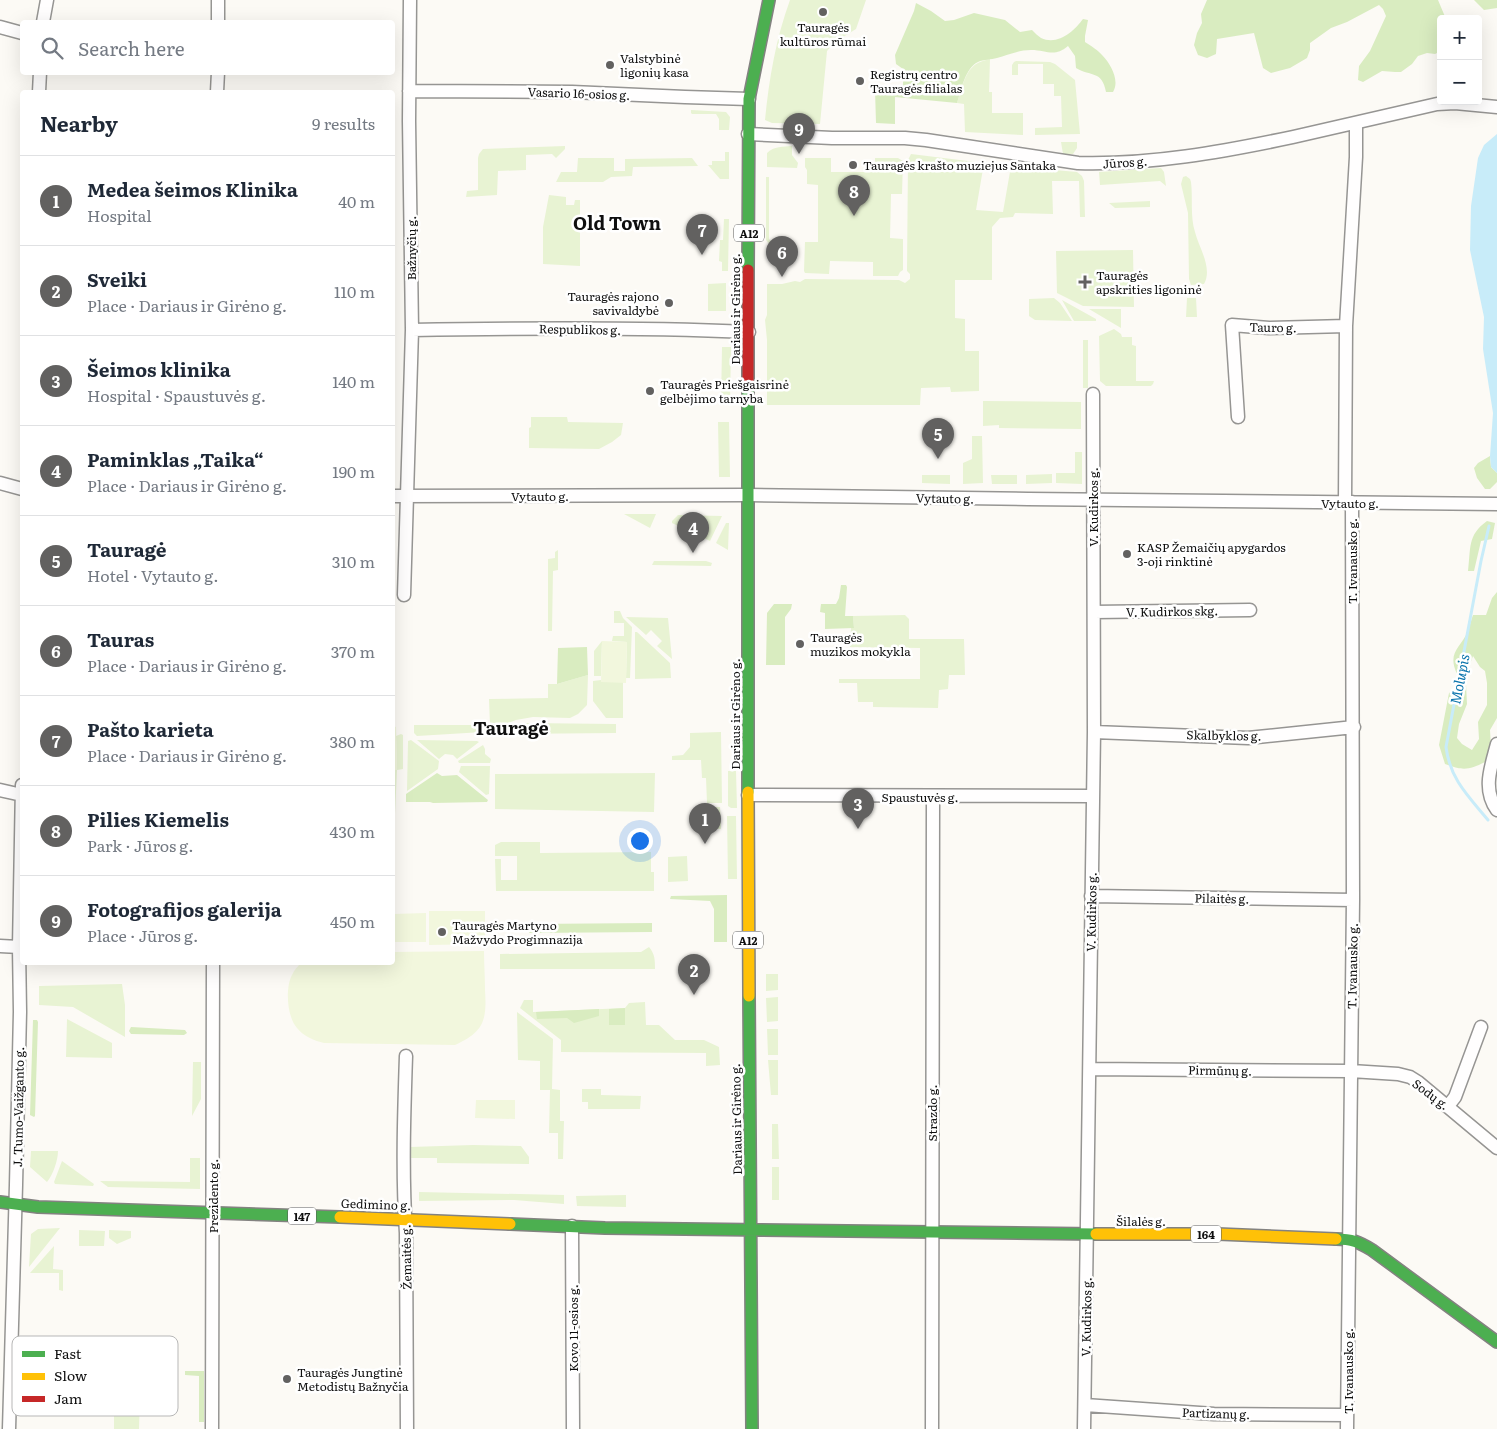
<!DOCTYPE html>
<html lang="en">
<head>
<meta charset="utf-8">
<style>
	body { margin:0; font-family:Literata,serif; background:#f6f6f7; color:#1f2937 }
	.controls { position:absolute; right:15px; top:15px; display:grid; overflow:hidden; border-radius:5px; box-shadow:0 5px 20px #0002 }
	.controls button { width:45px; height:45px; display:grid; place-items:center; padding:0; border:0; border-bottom:1px solid #e0e1e3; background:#fff; color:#1f2937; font:25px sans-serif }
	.you { position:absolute; left:639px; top:840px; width:18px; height:18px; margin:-12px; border:4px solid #fff; border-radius:50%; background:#1a73e8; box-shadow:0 0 0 8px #1a73e833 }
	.badge { display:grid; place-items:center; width:32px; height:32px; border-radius:50%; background:#626160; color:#fff; font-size:16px; font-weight:700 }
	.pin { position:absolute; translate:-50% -41px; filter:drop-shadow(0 1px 2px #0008) }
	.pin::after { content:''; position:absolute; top:26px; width:18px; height:15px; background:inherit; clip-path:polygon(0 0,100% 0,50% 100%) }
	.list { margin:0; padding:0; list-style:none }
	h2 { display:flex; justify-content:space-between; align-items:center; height:65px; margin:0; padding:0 20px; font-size:21px }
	h2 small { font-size:16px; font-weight:400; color:#747a83 }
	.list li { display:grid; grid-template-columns:32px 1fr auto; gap:15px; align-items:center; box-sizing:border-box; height:90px; padding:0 20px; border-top:1px solid #e0e1e3 }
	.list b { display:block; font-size:19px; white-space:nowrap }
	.list p { margin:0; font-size:16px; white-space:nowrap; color:#747a83 }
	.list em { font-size:16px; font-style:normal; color:#747a83 }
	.icon { flex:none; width:28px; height:28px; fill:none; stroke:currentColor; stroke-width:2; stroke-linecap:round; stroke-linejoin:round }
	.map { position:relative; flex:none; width:1497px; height:1429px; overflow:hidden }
	.search { position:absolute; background:#fff; box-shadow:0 5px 20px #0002; left:20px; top:20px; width:375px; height:55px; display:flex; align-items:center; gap:12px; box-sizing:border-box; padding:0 18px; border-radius:5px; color:#747a83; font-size:19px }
	.panel { position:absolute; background:#fff; box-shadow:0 5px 20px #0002; left:20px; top:90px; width:375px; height:875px; border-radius:5px }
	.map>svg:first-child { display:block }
	.green { fill:#e8f3d3 }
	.forest { fill:#d9ecc0 }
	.pitch { fill:#f2f7dd }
	.water { fill:#c8ecf9 }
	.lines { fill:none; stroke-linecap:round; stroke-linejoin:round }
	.stream { stroke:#c8ecf9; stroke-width:3 }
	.street-casing { stroke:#969593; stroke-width:15 }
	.fast-casing { stroke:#838280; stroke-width:14 }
	.slow-casing { stroke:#838280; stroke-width:14 }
	.jam-casing { stroke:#838280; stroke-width:14 }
	.street { stroke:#fffefe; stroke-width:12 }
	.fast { stroke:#4caf50; stroke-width:11 }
	.slow { stroke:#ffc107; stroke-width:11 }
	.jam { stroke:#c62828; stroke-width:11 }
	.poi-dot { fill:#626160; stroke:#fff; stroke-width:2 }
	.labels { text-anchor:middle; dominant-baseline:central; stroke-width:5; stroke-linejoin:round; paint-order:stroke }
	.shield { fill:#fff; stroke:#575757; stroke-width:1 }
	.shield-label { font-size:11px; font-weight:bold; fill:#0f0f0f }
	.poi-label { font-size:12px; fill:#0f0f0f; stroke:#fff; text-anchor:start }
	.street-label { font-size:12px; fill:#0f0f0f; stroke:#fff }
	.water-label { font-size:14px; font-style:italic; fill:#0d75ad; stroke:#fff }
	.district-label { font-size:18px; font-weight:bold; fill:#0f0f0f; stroke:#fff }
	.key { fill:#fff; stroke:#b7b7b7; stroke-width:1 }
	.key-label { font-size:14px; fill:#0f0f0f }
</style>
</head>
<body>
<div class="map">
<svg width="1497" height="1429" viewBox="0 0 1497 1429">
	<rect width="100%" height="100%" fill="#fcfaf5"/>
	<path class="green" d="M790,0h76l-10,29 -21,13 -8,9 -7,73 -48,-1 -7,-3c4,-41 11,-82 25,-120z
		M990,59l-1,33h3v21h31v22l-58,-3 -1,-28 -7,-1c4,-12 8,-34 21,-40 3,-2 8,-3 12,-4z
		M1016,61l34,1 5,2 20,16 5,54 -45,1v-7l27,-1 -1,-31h-7v-12h-11v-20h-25v11h-6v-10l2,-3z
		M691,110l35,2 4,5 -1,13h-10v-11l-3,-5h-24l-1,-1z
		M1061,142h16v6l-4,6h-10z
		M565,146v3l-9,9 -4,-4 -26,1v15l-28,1 -1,24 -31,2 1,-6 11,-1v-32l1,-4 4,-5z
		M792,146v9l6,8 -1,5 -30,-1v-14c7,-7 16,-6 25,-7z
		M725,152h4v27h-9l-12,-14h4v-4h13z
		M911,154l73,9 -8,47 27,2 8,-46 66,6 5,4 2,5 1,36h-5l-1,-36h-27l1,33 -38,-1 -2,4 -13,1 -8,9v53h-37v38l10,1v32h14v40l-28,1 -1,-5 -29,1 -1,17h-153v-65l-2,-20 2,-5v-31h15l13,-3 5,1 5,-3 94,1 6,3 5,-4v-5l-3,-3 1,-111z
		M578,158h36v13h11v-12l67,-1 6,8 -65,1 -1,9 -21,1 -8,5h-47l5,-10h16z
		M805,158h26v14h44v-14h23l5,3 -1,33h-11l-1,44 13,1v31l-3,2 -2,4h-25v-14l-43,-1 -1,13 -24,-1 -1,-2 1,-29h13v-57l-11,-1v-14l-2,-3z
		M1161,168l3,4 2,14 -6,-5 -60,4 -1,-13z
		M1186,176l4,3 1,3c2,16 -1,34 4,50 4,16 18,36 9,52l-13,1 -2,-6 -1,-66 -7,-29 2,-7z
		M766,177h3v62l10,11 -2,3h-1l-10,-13z
		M549,195l17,2v8h8l1,-5h5v66l-37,-2v-37z
		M1150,201v6l-35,1 -6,-5z
		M724,219h5l-1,52h-6v-9l-3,-1 1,-21h3z
		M1133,250l1,57 -51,-1 -26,-13 -1,-42z
		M726,283v28h-18v-27z
		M1054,298l6,5 12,18 -37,-1 -6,-4v-17z
		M1187,298h9l1,19h-11z
		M1062,300l34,19v2h-22z
		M1089,309h32v19z
		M1114,329l7,5 1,3h10v8l4,1v35h18l-1,3 -2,2h-45l-6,-5 -1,-45z
		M1083,340h5v48h-5z
		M722,347h9l-1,56h-9z
		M983,401l98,1v27l-82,-1v-3l-16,1z
		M531,417h36l1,5 55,1 -2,12 -9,7 -13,7 -70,-1v-20l2,-1z
		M718,422h11l1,55h-11z
		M972,436h10l1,47 -20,1v-21l9,-4z
		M1075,452h7v32l-26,-1v-10h19z
		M1052,474v9l-26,1v-9z
		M922,475h28v9l-28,-1z
		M1017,475v9h-25l-1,-9z
		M624,514h32l-6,14z
		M678,515l44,1 -12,25 -38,-18v-2z
		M726,523h3l-1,27 -12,-7z
		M558,550v20l-5,1 -1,60h-4v-72l7,-1v-6z
		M654,561h52l6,2 -1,3 -59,-1z
		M614,611h6l3,7 9,9 -2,51h-4l1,-36 -15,-1 1,-5h11v-13h-10z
		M905,615l4,4v20h55l1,36h-16l-1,14 -9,1 -1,18 -65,-1v-5h-15l-1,-19h-18v-4h81v-31l-70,-1 1,-19h3l-1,-12z
		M626,617l42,1 4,41 -15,-13 5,-5 -11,-11 -5,5z
		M635,632h2l33,31 1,15 -36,1z
		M602,641l-1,35h-7v-25z
		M588,675l-1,30 -9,9 -8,4 -37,-1 -17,3 -33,12 -66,4 -3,-3v-8h76l-1,-26 59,-1v-14h9z
		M601,680v2h22v36h-17l-13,-17v-20z
		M526,723l90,1v9l-113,1c7,-6 14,-9 23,-11z
		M721,732l1,71h-15l-1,-25h-4l-1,-18h-29v-4l11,-1 7,-8v-14z
		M401,734l2,1v34l-6,1 -2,44h-2l-1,-44h5l-1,-34z
		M411,740l28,21 -1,8 -31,22 1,-50z
		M417,740l60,1 2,1 -22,17 -4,-4 -8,-1 -6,5z
		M483,745l2,4v5l6,5 -1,4h-31l-1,-2z
		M461,766h29l-1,28 -3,1 -27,-23z
		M728,771h8l1,37h-6l-3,-2z
		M655,773l-1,39 -159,-3v-35z
		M697,807h23l1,22h-7v-19l-16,1z
		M727,816h9l1,63h-9z
		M501,842h39v11l111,-1v20h3v19h-158l-1,-32h6v21h16v-24h-22v-11z
		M687,856l1,25 -20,1v-25z
		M649,947c6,7 6,13 6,22h-155v-15l141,-2z
		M766,974h12v16l-12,1z
		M122,984l3,21v32l-52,-30 -34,-2v-19z
		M778,997v24l-11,1 -1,-24z
		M524,1000h9v12l92,-4 4,-5 16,-1 1,23h13l16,15h29l15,7 1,18 -14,1v-13l-145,-1v-12l-41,-32z
		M517,1012l36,27 -1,50 8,1v31h4l-1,38h-5v-26h-9l1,-43h-10v-29l-22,-1z
		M67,1019l45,24v15l-46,-1z
		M767,1029h11v26h-10z
		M768,1060h10v35h-7z
		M193,1062h8v37l-9,17z
		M582,1089h19v6l40,1 -1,13h-52v-7h-6z
		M772,1124h6l1,35h-7z
		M473,1145l48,1 8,11v7l-92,-1v-5h-27v-11z
		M31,1151h27c0,9 -5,24 -11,31l-17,-15z
		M190,1158h10v31l-92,-2 -8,-6 90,1z
		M62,1161l32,23 -1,2 -38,-2 -1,-2z
		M772,1167h7v33h-7z
		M419,1192l145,3v9l-50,-4 -95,1z
		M626,1195v12l-49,-1 -1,-10z
		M60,1228l-31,39 2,-33 7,-5z
		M79,1230l26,1 -1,15h-25z
		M109,1230l22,1v7l-14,6 -8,-6z
		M54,1246l-1,23 10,1v21l-4,-1v-17h-29z
		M140,1395l-1,34h-25v-33z"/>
	<path class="forest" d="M1207,0h231l8,19h-5v32l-6,3 -8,-1 -9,3 -6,8 -11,8h-6l-13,-1 -19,11 -5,-2 1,-14 11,-15 16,-35 -3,-7 -4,-4 -32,17 -16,6 -21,15v7l-3,8 -17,10 -19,5 -8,-5 -9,-35 -37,6 -1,15 -9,4 -9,-3 -4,-10 3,-12 5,-10 -1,-9z
		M1474,0h23v8l-13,2z
		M916,3l15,8 14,10 9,-1 20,-7 31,7 15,12 12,-2c3,3 6,6 9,8 17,8 33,-7 42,-19l5,1 -3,16v6c6,4 13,8 17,13 9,9 18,26 11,37h-7c-4,-22 -15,-15 -30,-24l-1,-12 -7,-10c-14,12 -21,4 -37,4 -12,0 -23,5 -34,8 -6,2 -13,1 -19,4 -13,6 -17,29 -21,41l-62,-6v27l-19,-1 -1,-33 28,-2v-19l-7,-5 -1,-9 19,-44z
		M1490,456l1,11 6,6v9l-7,7h-5l-8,-11 -3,-10 4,-5z
		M1487,521l8,2 -3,16 -11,2 -7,30h-6c3,-22 -1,-36 19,-50z
		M841,585h5l1,2 -2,29h8l1,12 -29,1v-16l-5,-1 1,-8h15l3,-6z
		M1497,592v126l-7,12 1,17 -6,15c-16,8 -22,9 -40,2l-6,-19 10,-52 17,-9 1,20 -8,20 -2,14 5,6 10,6 7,-11 -1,-17 9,-17v-22l-2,-12 -5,-4 -7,-11 -3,8 -13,10c-10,-22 3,-25 11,-43 2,-5 3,-11 5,-16h13l6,-17z
		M774,604h18l-1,5 -6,8v48h-19l1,-52z
		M587,647l1,28 -31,9 1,-36z
		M437,773l5,3 15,-1 31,25 -1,2 -54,1 -3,-1h-24v-8z
		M727,895v47h-13v-33l-4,-8 -40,-2 1,-3z
		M652,923v9l-123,1 -1,-9z
		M625,1008v17h-16v-16z
		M599,1009v7l-25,7 -7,-5 -30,1 -1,-7z
		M33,1020h4l1,2 -3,94 -1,1 -4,-2z
		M131,1027l54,3 2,3 -3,2 -53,-1 -2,-3z
		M185,1371h19v51h-5v-46l-14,-1z"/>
	<path class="pitch" d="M602,641l25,1 -1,41 -25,-1z
		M393,726l3,1 1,43h-4z
		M429,911h56v33l-56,1z
		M426,913v29h-33v-28z
		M484,951c0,13 1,26 1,39 2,30 -1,42 -30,55l-131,-2c-9,-2 -21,-7 -27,-15 -10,-11 -12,-40 -5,-53 2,-5 6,-9 9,-12l91,-1 1,-10z
		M476,1100h39v19l-40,-1z"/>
	<path class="water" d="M1497,134v339l-6,-6 -1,-11 3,-43 -10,-64 1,-32 -14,-67 1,-44 7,-48 6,-13z"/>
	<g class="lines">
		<path class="stream" d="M1488,820c-20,-24 -38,-41 -42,-73l35,-186 8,-35"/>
		<g class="street-casing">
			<path id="street" d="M218,0v22
				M43,22l4,-22
				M0,27l22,6
				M409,91l163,1 113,5 64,2
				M39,92l1,-20
				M217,92l1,-20
				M748,134l84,4h73l21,2 152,23c72,2 144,-11 215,-26 48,-11 96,-22 144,-33l18,-1 42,4
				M412,330c112,-2 225,-3 337,2
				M1238,417l-6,-92 37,3 77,-2
				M0,483l22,6
				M392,496l356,-1 280,4 469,5
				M1345,503l1,-177 10,-169v-34
				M404,595l8,-265 -3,-209 1,-121
				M1094,612l156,-2
				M1094,732l154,6 106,-11
				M1497,744c-6,23 -15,45 0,66
				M0,790l22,5
				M748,795l345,1
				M1091,896l262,4
				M0,946l19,1
				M406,1056c-2,59 -4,118 0,177l1,196
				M1090,1069l261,2 47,3 12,3 8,5 79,66
				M1448,1106l7,-9 26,-70
				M572,1226l1,203
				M1085,1405l129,9 133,1
				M9,1429l7,-244 4,-173 -1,-65 3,-162
				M212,1429l1,-467
				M932,1429l1,-632
				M1084,1429l10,-697 -1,-338
				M1347,1429l6,-529 -1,-398"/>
		</g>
		<g class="fast-casing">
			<path id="fast" d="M748,270l1,-171 20,-99
				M748,387v405
				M749,996l3,433
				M0,1202l38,5 302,10
				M510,1224l95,4 491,6
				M1336,1239c16,0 23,3 36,11l125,92"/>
		</g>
		<g class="slow-casing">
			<path id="slow" d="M748,792l1,204
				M340,1217l170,7
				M1096,1234h122l118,5"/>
		</g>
		<g class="jam-casing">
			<path id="jam" d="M748,270v117"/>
		</g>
		<use href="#street" class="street"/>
		<use href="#fast" class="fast"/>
		<use href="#slow" class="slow"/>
		<use href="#jam" class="jam"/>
	</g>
	<g class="poi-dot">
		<circle cx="823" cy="12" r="5"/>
		<circle cx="610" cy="65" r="5"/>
		<circle cx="860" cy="81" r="5"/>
		<circle cx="853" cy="165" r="5"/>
		<path d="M1082.5 274.5h5v5h5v5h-5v5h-5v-5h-5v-5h5z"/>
		<circle cx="669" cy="303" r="5"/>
		<circle cx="650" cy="391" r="5"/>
		<circle cx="1127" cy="554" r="5"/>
		<circle cx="800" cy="644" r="5"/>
		<circle cx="442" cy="932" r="5"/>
		<circle cx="287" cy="1379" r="5"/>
	</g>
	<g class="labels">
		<g class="shield">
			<rect x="734" y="224.5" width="30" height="17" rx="4"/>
			<rect x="733" y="931.5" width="30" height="17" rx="4"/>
			<rect x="288" y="1207.5" width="28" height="17" rx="4"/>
			<rect x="1191" y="1225.5" width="30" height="17" rx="4"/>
		</g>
		<g class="shield-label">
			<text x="749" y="233">A12</text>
			<text x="748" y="940">A12</text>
			<text x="302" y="1216">147</text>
			<text x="1206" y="1234">164</text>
		</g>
		<g class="poi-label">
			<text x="823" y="27" text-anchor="middle">Tauragės<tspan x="823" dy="14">kultūros rūmai</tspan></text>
			<text x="620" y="58">Valstybinė<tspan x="620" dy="14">ligonių kasa</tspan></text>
			<text x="870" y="74">Registrų centro<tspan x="870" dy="14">Tauragės filialas</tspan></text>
			<text x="863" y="165">Tauragės krašto muziejus Santaka</text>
			<text x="1096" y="275">Tauragės<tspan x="1096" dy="14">apskrities ligoninė</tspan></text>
			<text x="659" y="296" text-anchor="end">Tauragės rajono<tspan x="659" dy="14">savivaldybė</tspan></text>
			<text x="660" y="384">Tauragės Priešgaisrinė<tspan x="660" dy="14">gelbėjimo tarnyba</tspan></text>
			<text x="1137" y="547">KASP Žemaičių apygardos<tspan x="1137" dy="14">3-oji rinktinė</tspan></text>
			<text x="810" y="637">Tauragės<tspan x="810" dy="14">muzikos mokykla</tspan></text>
			<text x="452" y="925">Tauragės Martyno<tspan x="452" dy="14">Mažvydo Progimnazija</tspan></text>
			<text x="297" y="1372">Tauragės Jungtinė<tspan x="297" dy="14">Metodistų Bažnyčia</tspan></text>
		</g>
		<g class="street-label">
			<text transform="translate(579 93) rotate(2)">Vasario 16-osios g.</text>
			<text transform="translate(1125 162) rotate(-4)">Jūros g.</text>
			<text transform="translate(411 248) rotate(-90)">Bažnyčių g.</text>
			<text transform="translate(735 309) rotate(-90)">Dariaus ir Girėno g.</text>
			<text transform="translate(1273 327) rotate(1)">Tauro g.</text>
			<text transform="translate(580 329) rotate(1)">Respublikos g.</text>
			<text x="540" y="496">Vytauto g.</text>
			<text transform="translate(945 498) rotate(1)">Vytauto g.</text>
			<text x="1350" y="503">Vytauto g.</text>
			<text transform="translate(1093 507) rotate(-90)">V. Kudirkos g.</text>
			<text transform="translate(1352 561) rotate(-90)">T. Ivanausko g.</text>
			<text transform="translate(1172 611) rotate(-1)">V. Kudirkos skg.</text>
			<text transform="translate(735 714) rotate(-90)">Dariaus ir Girėno g.</text>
			<text transform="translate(1224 735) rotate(1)">Skalbyklos g.</text>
			<text x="920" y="797">Spaustuvės g.</text>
			<text transform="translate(1222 898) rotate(1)">Pilaitės g.</text>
			<text transform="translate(1091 912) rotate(-89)">V. Kudirkos g.</text>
			<text transform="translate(1352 966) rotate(-89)">T. Ivanausko g.</text>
			<text transform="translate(1220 1070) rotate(1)">Pirmūnų g.</text>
			<text transform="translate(1431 1094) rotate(37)">Sodų g.</text>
			<text transform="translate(18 1107) rotate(-89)">J. Tumo-Vaižganto g.</text>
			<text transform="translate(932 1113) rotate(-90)">Strazdo g.</text>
			<text transform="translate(736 1119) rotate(-91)">Dariaus ir Girėno g.</text>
			<text transform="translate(213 1196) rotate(-90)">Prezidento g.</text>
			<text transform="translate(376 1204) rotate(2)">Gedimino g.</text>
			<text x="1141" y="1221">Šilalės g.</text>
			<text transform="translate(406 1257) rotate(-91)">Žemaitės g.</text>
			<text transform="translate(1086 1317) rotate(-89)">V. Kudirkos g.</text>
			<text transform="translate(573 1328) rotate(-90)">Kovo 11-osios g.</text>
			<text transform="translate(1348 1371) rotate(-90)">T. Ivanausko g.</text>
			<text transform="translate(1216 1413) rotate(2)">Partizanų g.</text>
		</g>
		<g class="water-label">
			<text transform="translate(1459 679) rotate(-79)">Molupis</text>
		</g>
		<g class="district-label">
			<text x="617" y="222">Old Town</text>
			<text x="511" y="727">Tauragė</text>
		</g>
	</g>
	<rect x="12" y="1336" width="166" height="80" rx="8" class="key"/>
	<rect x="22" y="1351" width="23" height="6" fill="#4caf50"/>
	<rect x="22" y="1373" width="23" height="7" fill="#ffc107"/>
	<rect x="22" y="1396" width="23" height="6" fill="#c62828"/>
	<g class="key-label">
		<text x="54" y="1359">Fast</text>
		<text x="54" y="1381">Slow</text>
		<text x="54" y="1404">Jam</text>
	</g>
</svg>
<div class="controls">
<button>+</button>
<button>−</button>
</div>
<div class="you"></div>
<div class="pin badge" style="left:705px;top:844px">1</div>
<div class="pin badge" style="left:694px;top:995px">2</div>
<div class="pin badge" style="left:858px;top:829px">3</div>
<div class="pin badge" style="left:693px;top:553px">4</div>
<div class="pin badge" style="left:938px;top:459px">5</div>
<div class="pin badge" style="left:782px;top:277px">6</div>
<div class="pin badge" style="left:702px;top:255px">7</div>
<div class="pin badge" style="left:854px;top:216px">8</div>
<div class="pin badge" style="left:799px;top:154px">9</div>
<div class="search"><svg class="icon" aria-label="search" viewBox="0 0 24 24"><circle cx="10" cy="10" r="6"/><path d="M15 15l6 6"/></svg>Search here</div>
<section class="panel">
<h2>Nearby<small>9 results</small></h2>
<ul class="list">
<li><span class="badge">1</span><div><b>Medea šeimos Klinika</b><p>Hospital</p></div><em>40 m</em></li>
<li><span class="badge">2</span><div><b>Sveiki</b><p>Place · Dariaus ir Girėno g.</p></div><em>110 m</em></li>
<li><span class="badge">3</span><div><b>Šeimos klinika</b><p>Hospital · Spaustuvės g.</p></div><em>140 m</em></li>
<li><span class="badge">4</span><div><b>Paminklas „Taika“</b><p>Place · Dariaus ir Girėno g.</p></div><em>190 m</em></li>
<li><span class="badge">5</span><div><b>Tauragė</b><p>Hotel · Vytauto g.</p></div><em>310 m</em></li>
<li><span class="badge">6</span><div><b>Tauras</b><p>Place · Dariaus ir Girėno g.</p></div><em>370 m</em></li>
<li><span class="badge">7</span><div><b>Pašto karieta</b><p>Place · Dariaus ir Girėno g.</p></div><em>380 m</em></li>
<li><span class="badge">8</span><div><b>Pilies Kiemelis</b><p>Park · Jūros g.</p></div><em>430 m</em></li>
<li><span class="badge">9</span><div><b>Fotografijos galerija</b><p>Place · Jūros g.</p></div><em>450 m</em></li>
</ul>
</section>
</div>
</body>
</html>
